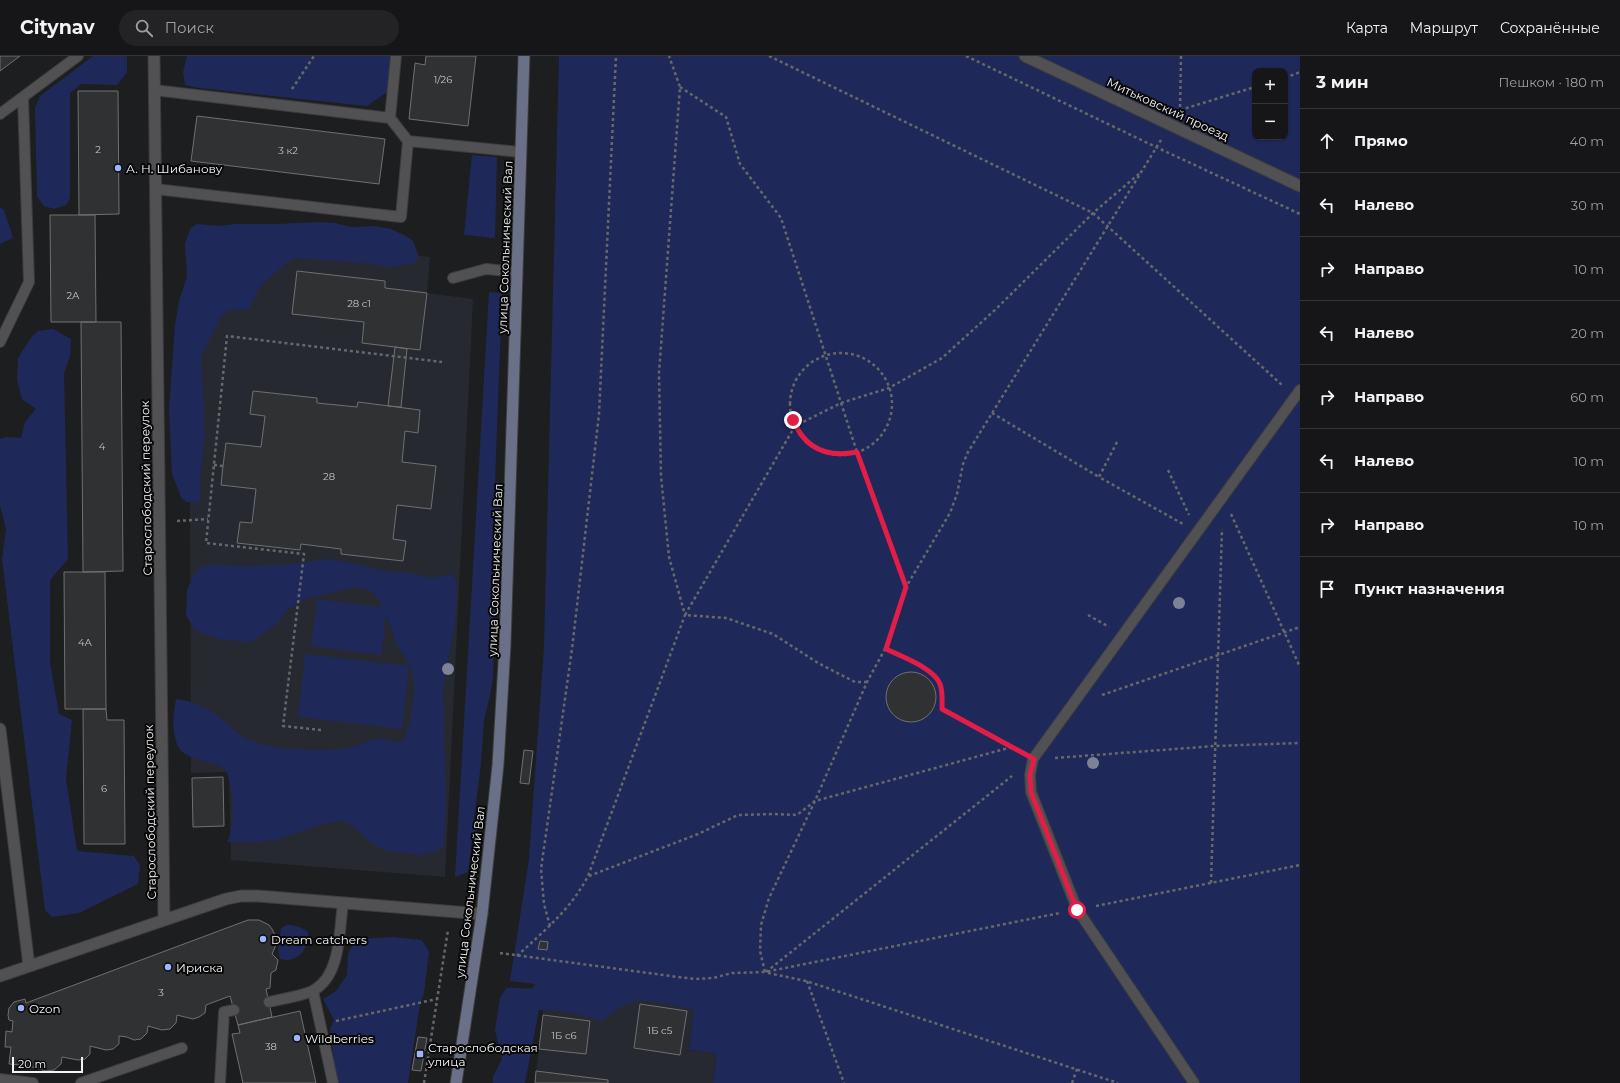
<!DOCTYPE html>
<html lang="ru">
<head>
<meta charset="utf-8">
<style>
	body { margin:0; font-family:Montserrat,sans-serif; background:#232325; color:#f1f3f6 }
	.controls { position:absolute; right:12px; top:12px; display:grid; overflow:hidden; border-radius:8px; box-shadow:0 1px 3px #0004 }
	.controls button { width:36px; height:36px; display:grid; place-items:center; padding:0; border:0; border-bottom:1px solid #353537; background:#161618; color:#f1f3f6; font:20px sans-serif }
	.scale { position:absolute; left:12px; bottom:10px; width:71px; box-sizing:border-box; padding-left:4px; border:2px solid #f3f4f5; border-top:0; font-size:11px; line-height:14px; white-space:nowrap; color:#f3f4f5; -webkit-text-stroke:3px #080809; paint-order:stroke }
	.stop { position:absolute; width:12px; height:12px; margin:-9px; border:3px solid #e11d48; border-radius:50%; background:#fff }
	.stop.end { background:#e11d48; border-color:#fff; box-shadow:0 1px 4px #0008 }
	.list { margin:0; padding:0; list-style:none }
	h2 { display:flex; justify-content:space-between; align-items:center; height:52px; margin:0; padding:0 16px; font-size:17px }
	h2 small { font-size:13px; font-weight:400; color:#9e9fa2 }
	.list li { display:grid; grid-template-columns:26px 1fr auto; gap:12px; align-items:center; box-sizing:border-box; height:64px; padding:0 16px; border-top:1px solid #353537 }
	.list b { display:block; font-size:15px; white-space:nowrap }
	.list em { font-size:13px; font-style:normal; color:#9e9fa2 }
	.icon { flex:none; width:22px; height:22px; fill:none; stroke:currentColor; stroke-width:2; stroke-linecap:round; stroke-linejoin:round }
	.map { position:relative; flex:none; width:1300px; height:1027px; overflow:hidden }
	header { display:flex; align-items:center; gap:24px; box-sizing:border-box; height:56px; padding:0 20px; background:#161618; border-bottom:1px solid #353537 }
	header strong { font-size:19px }
	nav { display:flex; gap:22px; margin-inline-start:auto; font-size:14px }
	.search { width:280px; height:36px; background:#232325; display:flex; align-items:center; gap:10px; box-sizing:border-box; padding:0 14px; border-radius:22px; color:#9e9fa2; font-size:15px }
	main { display:flex }
	aside { flex:1; background:#161618 }
	.map>svg:first-child { display:block }
	.built { fill:#262930 }
	.green { fill:#1f2959; fill-rule:evenodd }
	.building { fill:#303133; stroke:#6f7072 }
	.lines { fill:none; stroke-linecap:round; stroke-linejoin:round }
	.service-casing { stroke:#3c3c3e; stroke-width:12 }
	.pedestrian-casing { stroke:#3c3c3e; stroke-width:13 }
	.minor-casing { stroke:#3c3c3e; stroke-width:13 }
	.secondary-casing { stroke:#3c3c3e; stroke-width:13 }
	.path { stroke:#67686a; stroke-width:2.5; stroke-dasharray:3 3; stroke-linecap:butt }
	.service { stroke:#515154; stroke-width:10 }
	.pedestrian { stroke:#515154; stroke-width:11 }
	.minor { stroke:#515154; stroke-width:11 }
	.secondary { stroke:#6a7087; stroke-width:11 }
	.tree { fill:#7c8397 }
	.route { stroke:#e11d48; stroke-width:5 }
	.poi-dot { fill:#9eb4fd; stroke:#080809; stroke-width:1.5 }
	.labels { text-anchor:middle; dominant-baseline:central; stroke-width:4; stroke-linejoin:round; paint-order:stroke }
	.number-label { font-size:10px; fill:#c2c3c4 }
	.street-label { font-size:12px; fill:#f3f4f5; stroke:#080809 }
	.poi-label { font-size:12px; fill:#f3f4f5; stroke:#080809; text-anchor:start }
</style>
</head>
<body>
<header>
<strong>Citynav</strong>
<div class="search"><svg class="icon" aria-label="search" viewBox="0 0 24 24"><circle cx="10" cy="10" r="6"/><path d="M15 15l6 6"/></svg>Поиск</div>
<nav><a>Карта</a><a>Маршрут</a><a>Сохранённые</a></nav>
</header>
<main>
<div class="map">
<svg width="1300" height="1027" viewBox="0 0 1300 1027">
	<rect width="100%" height="100%" fill="#1d1e20"/>
	<path class="built" d="M191,171l239,30 -3,36 46,6 -28,578 -214,-17 -2,-88 -38,1 -1,-253z
		M546,929l149,18 -6,47 27,4 -3,29h-178z"/>
	<path class="green" d="M93,0h34v16l-10,13 -36,-1 -11,9v105l-4,7 -12,4 -10,-3 -7,-10 -2,-88 5,-12z
		M187,0h204l-4,36 -20,14 -168,-18 -14,-3 -2,-13z
		M559,0h741v1027h-587l3,-29 -27,-4 5,-41 -2,1c-16,-4 -43,-12 -60,-8 -10,3 -21,12 -29,19 -20,-7 -43,-11 -64,-11l-14,73h-32v-6l9,-18 -7,-29 5,-32 6,-10c9,-2 17,2 26,0l3,-4 -25,-3 19,-122 15,-213zM1255,15h30v66h-30z
		M472,99l25,2 -2,81 -31,-3z
		M0,151l4,3 9,28 -13,6z
		M318,166l17,1 16,4 24,-1 16,3 15,7 7,5 6,16 -6,7 -25,3 -25,-4 -68,-5 -7,4 -27,23 -11,23 -8,2 -8,-1 -8,3 -6,6 -19,40 4,76 -5,43v26l-14,-1 -5,-5 -9,-23 -3,-65 6,-84 4,-24 8,-24 -2,-33 5,-15 7,-5 23,2 16,-2h41z
		M489,236l13,1 -7,190 4,-2 3,50 -1,26 -6,52 -2,69 -3,18 -6,24 -3,44 -7,55 3,11 -2,8 -3,1 -4,33 -13,5z
		M53,273l18,10 -1,17 -6,17 4,186 -18,21v83l9,51 13,6 -6,59 11,72 57,5 6,9 -2,19 -59,29 -27,4 -7,-7 -43,-351 4,-30 -6,-24v-66l6,-2 15,1 4,-16 11,-13 -14,-10 -5,-19 1,-22 12,-19 8,-8z
		M327,503c17,2 32,6 48,10 11,3 23,2 34,4 21,4 19,7 42,1l5,7 1,8 -2,33 -12,67 3,117 -3,41 -7,4 -16,4 -32,-4 -14,-6 -26,-22 -8,-2 -17,3 -48,16 -16,2h-32c1,-2 3,-5 3,-8 4,-13 4,-58 -7,-66 -8,-6 -20,-6 -29,-10 -5,-2 -13,-6 -15,-10 -8,-14 -6,-34 -3,-49 13,1 29,8 39,15 11,8 20,19 32,25 23,11 74,13 100,9 9,-1 26,-10 32,-10 10,0 12,6 24,3 8,-17 14,-51 9,-69 -3,-10 -10,-19 -15,-28 -4,-9 -7,-19 -11,-28l-5,39 -70,-9 6,-47 65,8c-5,-13 -12,-19 -26,-20l-49,11 -20,12 -9,14 -28,18 -32,-3 -16,-6 -7,-3 -9,-15 1,-25 8,-16 6,-7 8,-2 42,1 42,-2z
		M305,598l104,12 -7,63 -104,-12z
		M287,869c9,0 14,2 21,7 2,17 -11,32 -28,27l-2,-8 3,-23z
		M394,881l28,3 7,12 -5,41 -4,11 -12,79h-71l-7,-54 4,-9 -11,-21 13,-8 11,-16 1,-21 8,-15z"/>
	<path class="building" d="M0,0h20l-20,15z
		M426,0h50l-8,70 -59,-7 6,-56 10,2z
		M78,35h40l1,123 -40,1z
		M197,60l188,23 -6,45 -188,-23z
		M50,159h45l1,107h-45z
		M297,215l88,10v7l42,5 -7,57 -58,-7 2,-21 -72,-8z
		M81,266h40l2,249 -40,1z
		M395,291l12,2 -6,58 -13,-1z
		M253,335l64,7v5l40,4 1,-5 62,8 -2,23 -13,-2 -3,31 34,4 -5,43 -34,-4 -4,34 13,2 -3,20 -62,-7v-5l-40,-5 -1,6 -63,-7 3,-21 12,1 4,-34 -35,-4 2,-19 3,-23 35,4 4,-31 -15,-2z
		M64,516h41l1,137h-41z
		M886 641a25 25 0 1 1 50 0a25 25 0 1 1-50 0Z
		M83,653h23l1,11h17l1,124h-41z
		M524,694l9,1 -4,33 -9,-1z
		M223,721l1,49 -31,1 -1,-49z
		M248,864h11l10,5 3,4 5,10 -1,6 -4,9 6,6 -2,10 -5,3 -1,15 -4,1 6,28 -34,8 -8,-29 -24,9 -1,8 -6,4 -6,2 -16,-4 -1,8 -6,6 -8,1 -14,-4 -1,7 -6,6 -7,1 -7,-3 -8,-1v8l-6,5 -7,1 -16,-4v8l-5,5 -7,1 -16,-3 -1,7 -7,6 -8,1 -17,-5 -20,-2 2,-17h-6l1,-16 6,1 1,-11 -4,-1 -1,-5 1,-7 5,-6 11,-3 1,4z
		M540,885l8,1 -1,8 -9,-1z
		M640,948l47,7 -7,44 -46,-7z
		M300,955l16,72h-73l-11,-49 8,-1 -2,-8z
		M543,959l47,6 -4,33 -47,-5z
		M418,981l9,1 -6,33 -9,-1z
		M536,1015l72,9v3h-73z"/>
	<g class="lines">
		<g class="service-casing">
			<path id="service" d="M154,34l236,28 18,23 112,11
				M0,58l78,-58
				M390,62l6,-62
				M155,133l246,28 7,-76
				M453,222l33,-9 31,3
				M0,286l29,-60 -6,-184
				M313,935l20,92
				M269,946c11,-3 35,-6 45,-12 27,-15 25,-59 29,-87
				M0,1023l33,4
				M81,1027l101,-35
				M220,1027l4,-71 10,-2
				M1194,1027l-117,-174 -46,-117 -1,-17 3,-16 267,-369"/>
		</g>
		<g class="pedestrian-casing">
			<path id="pedestrian" d="M1025,0l275,130"/>
		</g>
		<g class="minor-casing">
			<path id="minor" d="M154,0l10,864
				M0,673l29,237
				M0,920l226,-77 15,-3h17l224,18"/>
		</g>
		<g class="secondary-casing">
			<path id="secondary" d="M456,1027l26,-169 16,-149 7,-120 19,-589"/>
		</g>
		<path class="path" d="M769,0l324,157 189,172
			M966,0l190,91 144,67
			M1181,0l-1,54 75,-23
			M1285,22l15,-6
			M680,31l46,30 14,47 41,54 76,234 49,135
			M292,33l22,-33
			M790 348a51 51 0 1 1 102 0a51 51 0 1 1-102 0Z
			M992,357l107,64
			M1117,386l-18,35 84,47
			M214,409l9,1
			M1168,414l21,45
			M1231,458l69,153
			M177,465l31,-2
			M1088,559l21,12
			M885,593c15,7 49,19 55,35 3,8 2,17 2,25l76,42
			M867,626h-12l-37,-19 -45,-29 -47,-16 -41,-3 110,-189 46,-23 48,-15 53,-30 54,-49 97,-96 47,-40
			M1102,639l198,-68
			M321,674l-38,-4 21,-172 -98,-11 21,-207 215,26
			M1055,702l160,-12 85,-3
			M589,820l109,-42 40,-19 36,-1 23,1 18,-14 197,-54
			M1211,827l11,-354
			M1096,850l204,-41
			M550,870l-6,-22 -3,-35 31,-220 27,-235 17,-358
			M500,897l178,24 17,2 18,-1 19,-5 33,-1 295,-59
			M517,900c27,-25 54,-47 71,-80l97,-261 -16,-58 -8,-81 -2,-103 21,-286 -11,-31
			M765,916l-5,-21 1,-26 8,-27 46,-97 52,-119 18,-33 21,-62 44,-74 7,-19 6,-30 5,-12 193,-312
			M766,916l246,-196
			M768,917l38,8 312,102
			M807,925l37,102
			M336,965l101,-22
			M424,1027l24,-153
			M1072,1027l5,-14"/>
		<use href="#service" class="service"/>
		<use href="#pedestrian" class="pedestrian"/>
		<use href="#minor" class="minor"/>
		<use href="#secondary" class="secondary"/>
	</g>
	<g class="tree">
		<circle cx="1179" cy="547" r="6"/>
		<circle cx="448" cy="613" r="6"/>
		<circle cx="1093" cy="707" r="6"/>
	</g>
	<g class="lines">
		<path class="route" d="M793,364c12,29 34,38 64,32l49,135 -20,62c14,7 48,19 54,35 3,8 2,17 2,25l92,50 -4,16 1,17 46,118"/>
	</g>
	<g class="poi-dot">
		<circle cx="118" cy="112" r="4"/>
		<circle cx="263" cy="883" r="4"/>
		<circle cx="168" cy="911" r="4"/>
		<circle cx="21" cy="952" r="4"/>
		<circle cx="297" cy="982" r="4"/>
		<rect x="416" y="994" width="8" height="8" rx="2"/>
	</g>
	<g class="labels">
		<g class="number-label">
			<text x="443" y="23">1/26</text>
			<text x="98" y="93">2</text>
			<text x="288" y="94">3 к2</text>
			<text x="73" y="239">2А</text>
			<text x="359" y="247">28 с1</text>
			<text x="102" y="390">4</text>
			<text x="329" y="420">28</text>
			<text x="85" y="586">4А</text>
			<text x="104" y="732">6</text>
			<text x="161" y="936">3</text>
			<text x="660" y="974">1Б с5</text>
			<text x="564" y="979">1Б с6</text>
			<text x="271" y="990">38</text>
		</g>
		<g class="street-label">
			<text transform="translate(1168 53) rotate(25)">Митьковский проезд</text>
			<text transform="translate(505 191) rotate(-88)">улица Сокольнический Вал</text>
			<text transform="translate(146 432) rotate(-91)">Старослободский переулок</text>
			<text transform="translate(495 514) rotate(-88)">улица Сокольнический Вал</text>
			<text transform="translate(150 756) rotate(-91)">Старослободский переулок</text>
			<text transform="translate(470 836) rotate(-83)">улица Сокольнический Вал</text>
		</g>
		<g class="poi-label">
			<text x="126" y="112">А. Н. Шибанову</text>
			<text x="271" y="883">Dream catchers</text>
			<text x="176" y="911">Ириска</text>
			<text x="29" y="952">Ozon</text>
			<text x="305" y="982">Wildberries</text>
			<text x="428" y="991">Старослободская<tspan x="428" dy="14">улица</tspan></text>
		</g>
	</g>
</svg>
<div class="controls">
<button>+</button>
<button>−</button>
</div>
<div class="scale">20 m</div>
<div class="stop" style="left:1077px;top:854px"></div>
<div class="stop end" style="left:793px;top:364px"></div>
</div>
<aside>
<h2>3 мин<small>Пешком · 180 m</small></h2>
<ul class="list">
<li><svg class="icon" aria-label="ahead" viewBox="0 0 24 24"><path d="M12 20V5M6 11l6-6 6 6"/></svg><div><b>Прямо</b></div><em>40 m</em></li>
<li><svg class="icon" aria-label="left" viewBox="0 0 24 24"><path d="M17 20v-9H6M10 6l-5 5 5 5"/></svg><div><b>Налево</b></div><em>30 m</em></li>
<li><svg class="icon" aria-label="right" viewBox="0 0 24 24"><path d="M7 20v-9h11M14 6l5 5-5 5"/></svg><div><b>Направо</b></div><em>10 m</em></li>
<li><svg class="icon" aria-label="left" viewBox="0 0 24 24"><path d="M17 20v-9H6M10 6l-5 5 5 5"/></svg><div><b>Налево</b></div><em>20 m</em></li>
<li><svg class="icon" aria-label="right" viewBox="0 0 24 24"><path d="M7 20v-9h11M14 6l5 5-5 5"/></svg><div><b>Направо</b></div><em>60 m</em></li>
<li><svg class="icon" aria-label="left" viewBox="0 0 24 24"><path d="M17 20v-9H6M10 6l-5 5 5 5"/></svg><div><b>Налево</b></div><em>10 m</em></li>
<li><svg class="icon" aria-label="right" viewBox="0 0 24 24"><path d="M7 20v-9h11M14 6l5 5-5 5"/></svg><div><b>Направо</b></div><em>10 m</em></li>
<li><svg class="icon" aria-label="arrive" viewBox="0 0 24 24"><path d="M6 21V4h12l-3 4 3 4H6"/></svg><div><b>Пункт назначения</b></div></li>
</ul>
</aside>
</main>
</body>
</html>
